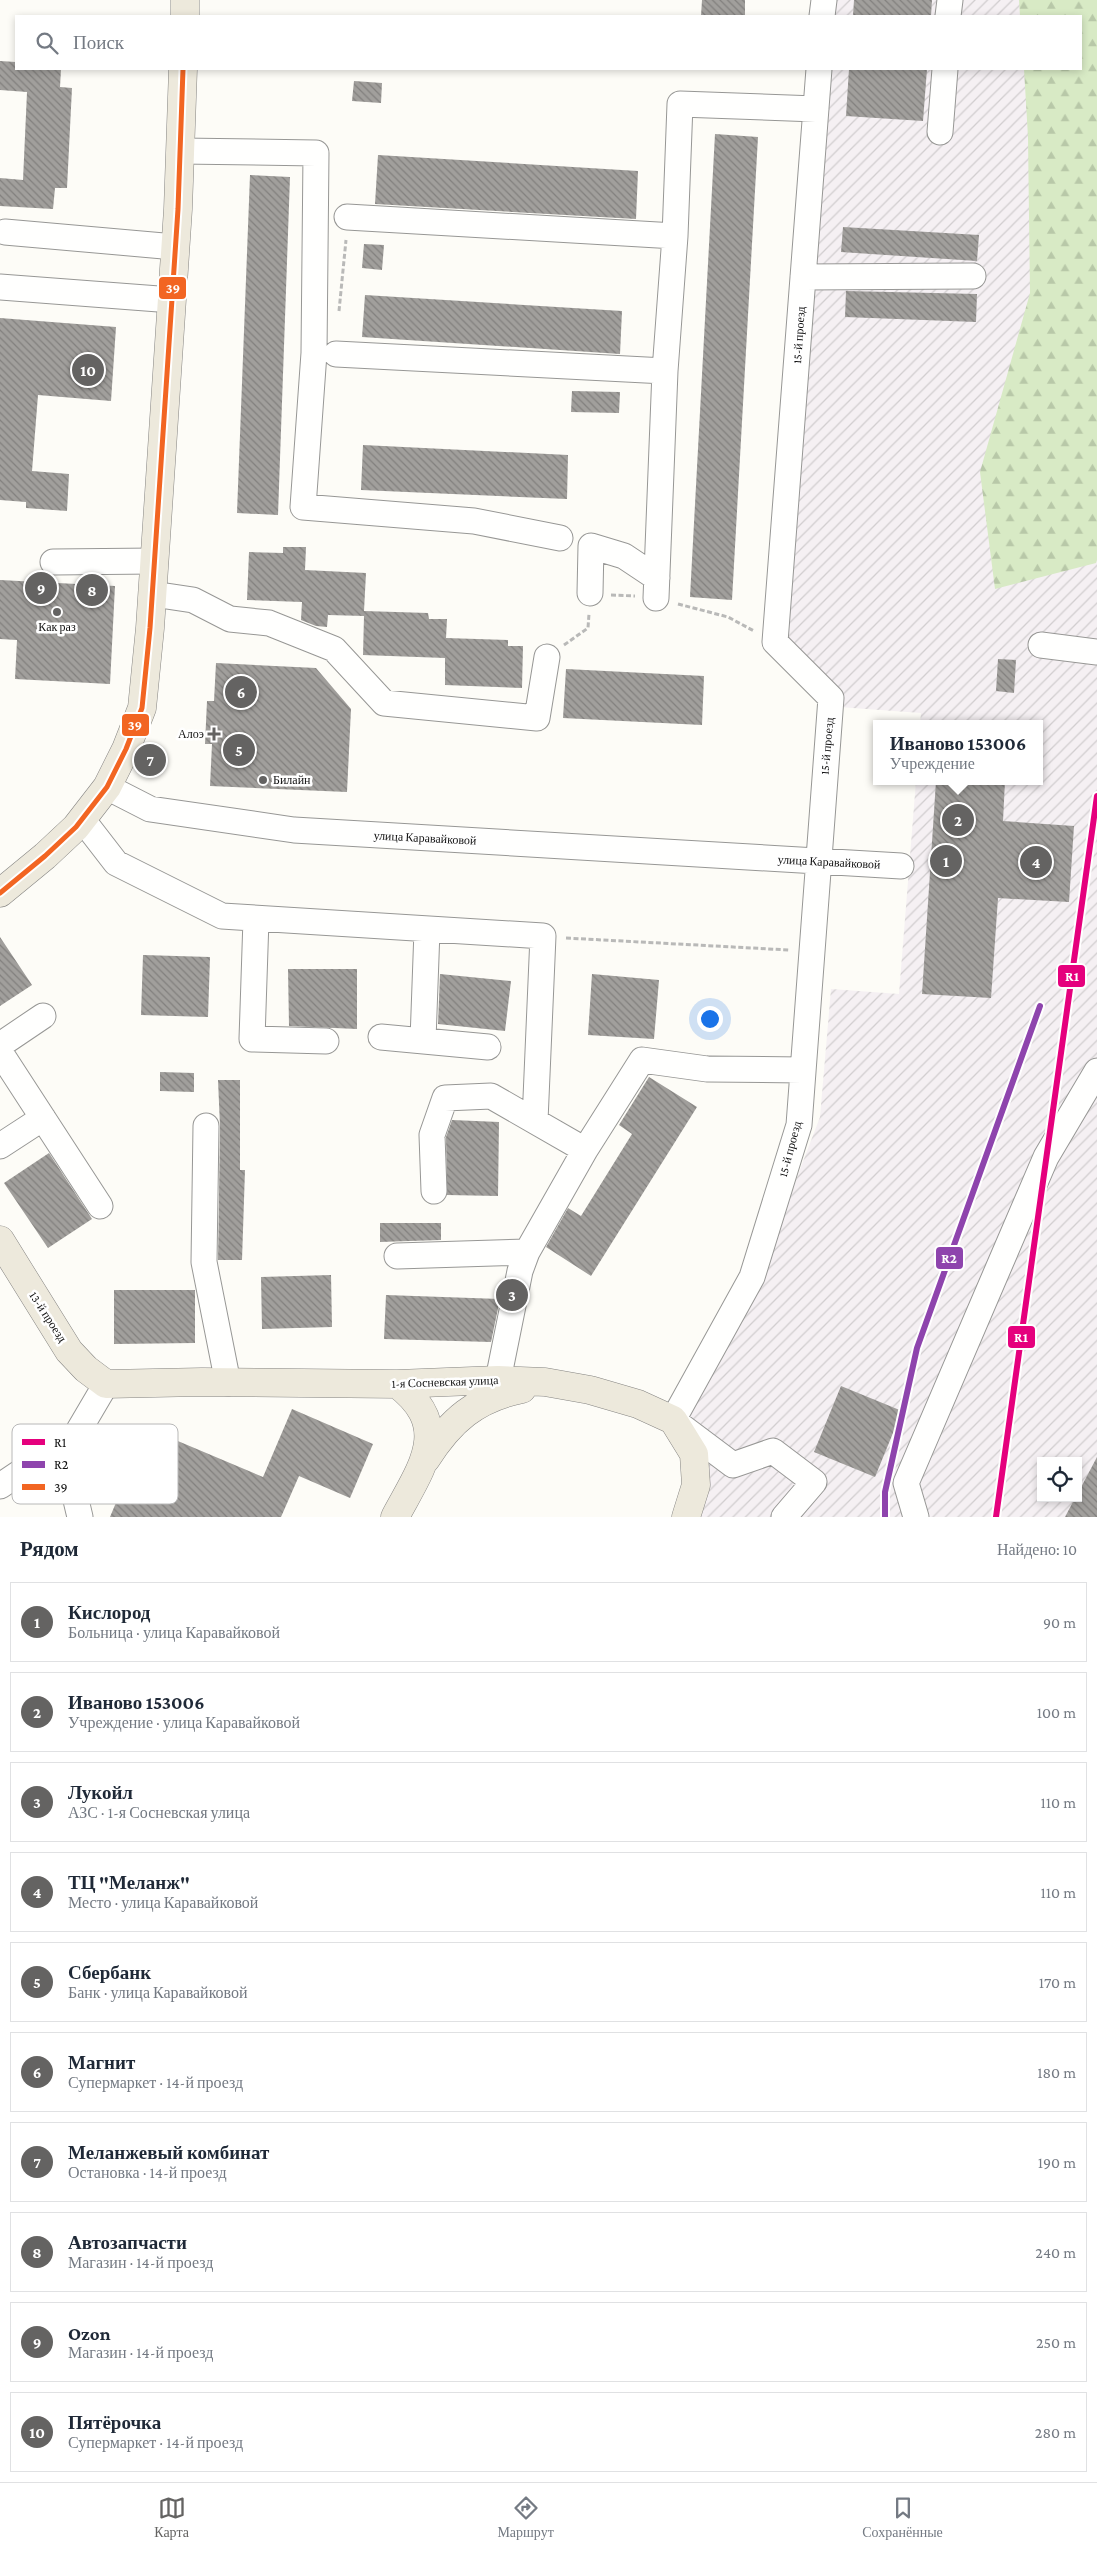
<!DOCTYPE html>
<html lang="ru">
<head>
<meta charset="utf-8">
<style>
	body { margin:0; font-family:"Crimson Pro",serif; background:#f6f6f7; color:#1f2937 }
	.controls { position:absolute; right:15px; bottom:15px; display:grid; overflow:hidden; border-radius:0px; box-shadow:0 2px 8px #0003 }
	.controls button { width:45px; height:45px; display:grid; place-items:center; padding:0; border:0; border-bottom:1px solid #e0e1e3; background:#fff; color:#1f2937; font:25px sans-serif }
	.you { position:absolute; left:709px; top:1018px; width:18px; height:18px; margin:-12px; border:4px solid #fff; border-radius:50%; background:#1a73e8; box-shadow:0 0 0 8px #1a73e833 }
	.badge { display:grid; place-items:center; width:32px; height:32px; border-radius:50%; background:#646362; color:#fff; font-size:16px; font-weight:700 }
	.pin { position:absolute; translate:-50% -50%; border:2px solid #fff; box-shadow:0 1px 5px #0006 }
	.popup { position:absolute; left:873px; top:720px; width:170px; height:65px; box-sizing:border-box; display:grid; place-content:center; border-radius:0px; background:#fff; filter:drop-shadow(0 1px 4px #0005); font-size:16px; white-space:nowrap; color:#747a83 }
	.popup b { font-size:19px; color:#1f2937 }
	.popup::after { content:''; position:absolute; left:50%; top:100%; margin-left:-10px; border:10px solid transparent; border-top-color:#fff }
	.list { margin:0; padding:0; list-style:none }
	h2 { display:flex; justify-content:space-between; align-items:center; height:65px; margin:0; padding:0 20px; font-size:21px }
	h2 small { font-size:16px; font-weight:400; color:#747a83 }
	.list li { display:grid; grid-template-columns:32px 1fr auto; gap:15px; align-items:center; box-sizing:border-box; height:80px; margin:0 10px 10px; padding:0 10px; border:1px solid #e0e1e3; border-radius:0px }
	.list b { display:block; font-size:19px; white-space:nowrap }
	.list p { margin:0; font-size:16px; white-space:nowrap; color:#747a83 }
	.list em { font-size:16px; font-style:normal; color:#747a83 }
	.icon { flex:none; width:28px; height:28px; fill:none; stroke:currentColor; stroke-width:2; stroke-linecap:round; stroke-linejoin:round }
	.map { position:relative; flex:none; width:1097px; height:1517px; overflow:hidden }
	.search { position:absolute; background:#fff; box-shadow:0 2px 8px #0003; left:15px; right:15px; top:15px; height:55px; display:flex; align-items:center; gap:12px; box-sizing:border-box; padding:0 18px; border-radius:0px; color:#747a83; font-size:19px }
	.sheet { height:965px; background:#fff }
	nav { display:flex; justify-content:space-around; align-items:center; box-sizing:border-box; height:70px; border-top:1px solid #e0e1e3; background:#fff; font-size:14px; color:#747a83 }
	nav a { display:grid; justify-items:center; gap:2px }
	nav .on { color:#646362 }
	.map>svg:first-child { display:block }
	.industrial { fill:url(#industrial-furrows); fill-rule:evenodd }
	.forest { fill:url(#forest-firs) }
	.building { fill:url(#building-back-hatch) }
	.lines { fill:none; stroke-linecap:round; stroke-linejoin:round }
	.minor-casing { stroke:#979795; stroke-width:27 }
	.major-casing { stroke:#858482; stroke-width:29 }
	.path { stroke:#b9b9b8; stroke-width:3; stroke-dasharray:5 2.5; stroke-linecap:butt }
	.minor { stroke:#fffffe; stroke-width:25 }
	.major { stroke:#ede9dc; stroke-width:28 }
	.bus-1-casing { stroke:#fff; stroke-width:9 }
	.bus-1 { stroke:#f26522; stroke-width:5 }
	.rail-1-casing { stroke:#fff; stroke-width:10 }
	.rail-2-casing { stroke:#fff; stroke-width:10 }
	.rail-1 { stroke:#e5007d; stroke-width:6 }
	.rail-2 { stroke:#8e44ad; stroke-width:6 }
	.poi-dot { fill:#646362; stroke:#fff; stroke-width:2 }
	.labels { text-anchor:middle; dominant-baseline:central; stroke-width:5; stroke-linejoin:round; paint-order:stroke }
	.street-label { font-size:12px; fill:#111; stroke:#fff }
	.poi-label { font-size:12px; fill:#111; stroke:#fff }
	.key { fill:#fff; stroke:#b8b8b8; stroke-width:1 }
	.key-label { font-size:14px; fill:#111 }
	.line-badge { stroke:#fff; stroke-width:2 }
	.badge-label { font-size:14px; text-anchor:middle; font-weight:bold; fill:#fff }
</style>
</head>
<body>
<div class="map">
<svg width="1097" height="1517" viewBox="0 0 1097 1517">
	<defs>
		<pattern id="industrial-furrows" width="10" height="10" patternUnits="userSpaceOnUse" patternTransform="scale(1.25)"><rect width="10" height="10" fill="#f5f0f3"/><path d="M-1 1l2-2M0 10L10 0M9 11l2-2" fill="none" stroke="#d1cdcf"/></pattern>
		<pattern id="forest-firs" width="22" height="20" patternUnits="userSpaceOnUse" patternTransform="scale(1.25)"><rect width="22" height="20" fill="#d8eac5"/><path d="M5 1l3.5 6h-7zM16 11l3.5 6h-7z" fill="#b8c8a8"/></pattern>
		<pattern id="building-back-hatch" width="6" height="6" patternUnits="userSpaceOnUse" patternTransform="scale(1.25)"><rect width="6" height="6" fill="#a19f9c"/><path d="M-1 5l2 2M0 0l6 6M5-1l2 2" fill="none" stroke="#82807e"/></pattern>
	</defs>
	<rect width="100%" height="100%" fill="#fdfcf7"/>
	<path class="industrial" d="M832,0h265v1517h-407l-11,-98 78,-137 63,-165 11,-128 68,5 17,-213h123v-57h-119l1,-11 -82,-6 -55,-68 43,-570h254v-53h-250zM1041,1461h37v37h-37z"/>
	<path class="forest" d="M1019,0h78v560l-1,3 -101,26 -15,-117 50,-179 -2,-156 -4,-68h57v-53h-61z"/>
	<path class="building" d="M702,0h43v16h-44z
		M854,0h78l-1,16h-78z
		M0,61l16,1v7h45l-1,18 12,1 -5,100h-12l-2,21 -53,-3v-28l23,2 4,-88 -27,-2z
		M849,69h78l-4,52 -77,-5z
		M354,81l28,2 -1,20 -29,-2z
		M715,134l43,3 -26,463 -42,-3z
		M378,155l260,16 -2,48 -261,-15z
		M250,175l40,2 -12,338 -41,-2z
		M843,227l136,8 -2,26 -136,-9z
		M364,244l20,1 -2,25 -20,-2z
		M846,291l131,3 -1,28 -131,-5z
		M365,295l257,16 -2,43 -258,-17z
		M0,318l116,9 -5,74 -73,-6 -6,76 37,3 -2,37 -41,-3v-6l-26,-2z
		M572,391l48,1 -1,21 -48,-1z
		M363,445l205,10 -1,44 -206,-9z
		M283,547h23l-1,23 61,3 -2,38 64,2 1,6h18l-1,19 62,2v6h15l-1,42 -77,-3v-27l-82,-3 1,-39 -36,-1 -1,12 -11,-1 -15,-6 1,-18 -55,-2 2,-48 34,1z
		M0,580l115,6 -5,98 -95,-5 2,-39 -17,-1z
		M998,659l18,1 -2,33 -18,-2z
		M216,663l100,5 35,41 -4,83 -137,-6 2,-42h-7l2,-43h7z
		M566,669l138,7 -2,49 -139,-7z
		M936,781h69l-2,40 71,5 -5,76 -71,-4 -7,100 -69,-4z
		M0,937l32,48 -32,21z
		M143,955l67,2 -2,60 -67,-2z
		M288,969h69v60l-68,-3z
		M440,974l71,7 -6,50 -67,-7z
		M592,974l67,6 -5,59 -66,-4z
		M160,1072l34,1v19l-34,-1z
		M649,1077l48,30 -106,169 -45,-29 22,-39 13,8 51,-82 -13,-9z
		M218,1080h22v90h5l-3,90h-24l2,-134z
		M452,1120l47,2 -1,74 -51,-1 -1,-58z
		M49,1153l43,66 -44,29 -44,-65z
		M380,1223h61v17l-61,2z
		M331,1275l1,52 -70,2 -1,-52z
		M114,1290h81v53l-81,1z
		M386,1295l114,4 -9,43 -107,-3z
		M841,1386l61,25 -27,66 -61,-25z
		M292,1409l81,35 -23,54 -51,-22 -18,41h-171l37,-89 116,49z
		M1097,1457v60h-32l10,-19h3v-5z"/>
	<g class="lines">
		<g class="minor-casing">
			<path id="minor" d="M822,16l2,-16
				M948,16l2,-16
				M940,132l5,-63
				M180,151l136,2 -2,200 -11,154 171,14 86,17
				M347,217l328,19
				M5,232l170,15
				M803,277l170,-1
				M0,287l172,13
				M336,354l329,17
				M53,562l102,-1
				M590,593l1,-47 33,10 33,22
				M153,594l40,6 37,19 39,4 65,26 50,54 153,15 10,-61
				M656,598l9,-227 10,-135 5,-132 136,5
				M1041,645l56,7
				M107,787l43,22 144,21 607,36
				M82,819l34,44 106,53 321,20 -8,185
				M256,919l-4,120 74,2
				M381,1037l107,10
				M423,1040l4,-110
				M0,1045l43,-29
				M0,1052l100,154
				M206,1126l-2,136 24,121
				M0,1146l43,-28
				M434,1191l-2,-56 13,-37 46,-2 94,54
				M397,1256l130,-4
				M498,1380l22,-109 7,-19 58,-102 57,-90 65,9 95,1
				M76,1435l-5,44 9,38
				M0,1486l76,-51 30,-51
				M784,1517l30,-35 -41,-31 -40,14 -60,-45 79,-143 47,-152 32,-427 -56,-56 44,-573
				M916,1517l-10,-34 140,-326 51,-86"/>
		</g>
		<g class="major-casing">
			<path id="major" d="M185,16v-16
				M0,893l45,-37 31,-29 31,-40 19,-38 16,-41 8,-80 28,-419 5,-140
				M0,1240l69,111 17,18 20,15 96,-2 195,2 101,-4 47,2 45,8 48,14 35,16 21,34 2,31 -10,32
				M426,1459c24,-38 50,-61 96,-70
				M395,1517c26,-49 59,-90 2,-133"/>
		</g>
		<path class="path" d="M339,311l7,-71
			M611,595l24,1
			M678,604l50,13 26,14
			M564,645l24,-17 1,-14
			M566,938l223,12"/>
		<use href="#minor" class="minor"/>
		<use href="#major" class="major"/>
		<g class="bus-1-casing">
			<path id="bus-1" d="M0,893l45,-37 31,-29 31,-40 19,-38 16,-41 8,-80 28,-419 5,-140"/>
		</g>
		<use href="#bus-1" class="bus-1"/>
		<g class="rail-1-casing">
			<path id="rail-1" d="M996,1517l101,-721"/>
		</g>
		<g class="rail-2-casing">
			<path id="rail-2" d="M885,1517v-25l32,-144 123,-342"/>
		</g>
		<use href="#rail-1" class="rail-1"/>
		<use href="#rail-2" class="rail-2"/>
	</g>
	<g class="poi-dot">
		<circle cx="57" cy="612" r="5"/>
		<path d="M211.5 726.5h5v5h5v5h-5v5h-5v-5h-5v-5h5z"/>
		<circle cx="263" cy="780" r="5"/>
	</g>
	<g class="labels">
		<g class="street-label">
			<text transform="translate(799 335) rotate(-86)">15-й проезд</text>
			<text transform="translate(827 746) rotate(-85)">15-й проезд</text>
			<text transform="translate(425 838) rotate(3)">улица Каравайковой</text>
			<text transform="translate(829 862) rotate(3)">улица Каравайковой</text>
			<text transform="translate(790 1149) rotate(-75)">15-й проезд</text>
			<text transform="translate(48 1317) rotate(57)">13-й проезд</text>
			<text transform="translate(445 1382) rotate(-2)">1-я Сосневская улица</text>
		</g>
		<g class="poi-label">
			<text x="57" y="627">Как раз</text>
			<text x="204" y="734" text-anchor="end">Алоэ</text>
			<text x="273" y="780" text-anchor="start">Билайн</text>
		</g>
	</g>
	<rect x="12" y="1424" width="166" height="80" rx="8" class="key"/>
	<rect x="22" y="1439" width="23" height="6" fill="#e5007d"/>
	<rect x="22" y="1461" width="23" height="7" fill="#8e44ad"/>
	<rect x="22" y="1484" width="23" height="6" fill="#f26522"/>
	<g class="key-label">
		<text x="54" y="1447">R1</text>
		<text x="54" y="1469">R2</text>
		<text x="54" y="1492">39</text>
	</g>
	<g class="line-badge">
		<rect x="158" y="276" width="29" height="24" rx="5" fill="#f26522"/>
		<rect x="121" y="713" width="29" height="24" rx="5" fill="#f26522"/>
		<rect x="1057" y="964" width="29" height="24" rx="5" fill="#e5007d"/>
		<rect x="935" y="1246" width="29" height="24" rx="5" fill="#8e44ad"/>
		<rect x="1007" y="1325" width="29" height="24" rx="5" fill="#e5007d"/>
	</g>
	<g class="badge-label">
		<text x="173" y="293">39</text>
		<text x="135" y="730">39</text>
		<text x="1072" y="981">R1</text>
		<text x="949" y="1263">R2</text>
		<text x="1021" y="1342">R1</text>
	</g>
</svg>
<div class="controls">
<button><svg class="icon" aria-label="locate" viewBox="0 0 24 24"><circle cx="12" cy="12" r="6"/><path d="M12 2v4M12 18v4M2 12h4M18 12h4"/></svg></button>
</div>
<div class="you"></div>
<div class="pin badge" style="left:946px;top:861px">1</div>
<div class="pin badge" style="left:958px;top:820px">2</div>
<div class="popup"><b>Иваново 153006</b>Учреждение</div>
<div class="pin badge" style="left:512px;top:1295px">3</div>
<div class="pin badge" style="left:1036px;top:862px">4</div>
<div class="pin badge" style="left:239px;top:750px">5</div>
<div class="pin badge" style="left:241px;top:692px">6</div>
<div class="pin badge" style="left:150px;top:760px">7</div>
<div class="pin badge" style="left:92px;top:590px">8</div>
<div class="pin badge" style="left:41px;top:588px">9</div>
<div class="pin badge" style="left:88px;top:370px">10</div>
<div class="search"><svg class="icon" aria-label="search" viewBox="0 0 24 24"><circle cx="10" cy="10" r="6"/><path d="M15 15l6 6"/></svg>Поиск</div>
</div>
<section class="sheet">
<h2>Рядом<small>Найдено: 10</small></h2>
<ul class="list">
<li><span class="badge">1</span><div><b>Кислород</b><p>Больница · улица Каравайковой</p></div><em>90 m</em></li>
<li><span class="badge">2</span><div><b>Иваново 153006</b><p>Учреждение · улица Каравайковой</p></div><em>100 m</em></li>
<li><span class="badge">3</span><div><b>Лукойл</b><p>АЗС · 1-я Сосневская улица</p></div><em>110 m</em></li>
<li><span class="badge">4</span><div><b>ТЦ &quot;Меланж&quot;</b><p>Место · улица Каравайковой</p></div><em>110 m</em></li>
<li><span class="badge">5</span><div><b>Сбербанк</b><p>Банк · улица Каравайковой</p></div><em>170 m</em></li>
<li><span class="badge">6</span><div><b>Магнит</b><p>Супермаркет · 14-й проезд</p></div><em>180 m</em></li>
<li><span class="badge">7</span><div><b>Меланжевый комбинат</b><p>Остановка · 14-й проезд</p></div><em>190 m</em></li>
<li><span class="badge">8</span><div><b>Автозапчасти</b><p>Магазин · 14-й проезд</p></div><em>240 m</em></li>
<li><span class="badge">9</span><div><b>Ozon</b><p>Магазин · 14-й проезд</p></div><em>250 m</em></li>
<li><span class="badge">10</span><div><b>Пятёрочка</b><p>Супермаркет · 14-й проезд</p></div><em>280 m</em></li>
</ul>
</section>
<nav>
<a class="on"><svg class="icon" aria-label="map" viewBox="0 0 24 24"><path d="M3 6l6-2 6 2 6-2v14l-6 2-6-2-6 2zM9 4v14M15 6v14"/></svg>Карта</a>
<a><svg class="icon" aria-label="directions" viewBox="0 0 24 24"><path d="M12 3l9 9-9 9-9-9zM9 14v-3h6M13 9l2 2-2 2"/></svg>Маршрут</a>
<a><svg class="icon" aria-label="saved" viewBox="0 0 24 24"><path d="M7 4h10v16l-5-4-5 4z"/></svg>Сохранённые</a>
</nav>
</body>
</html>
